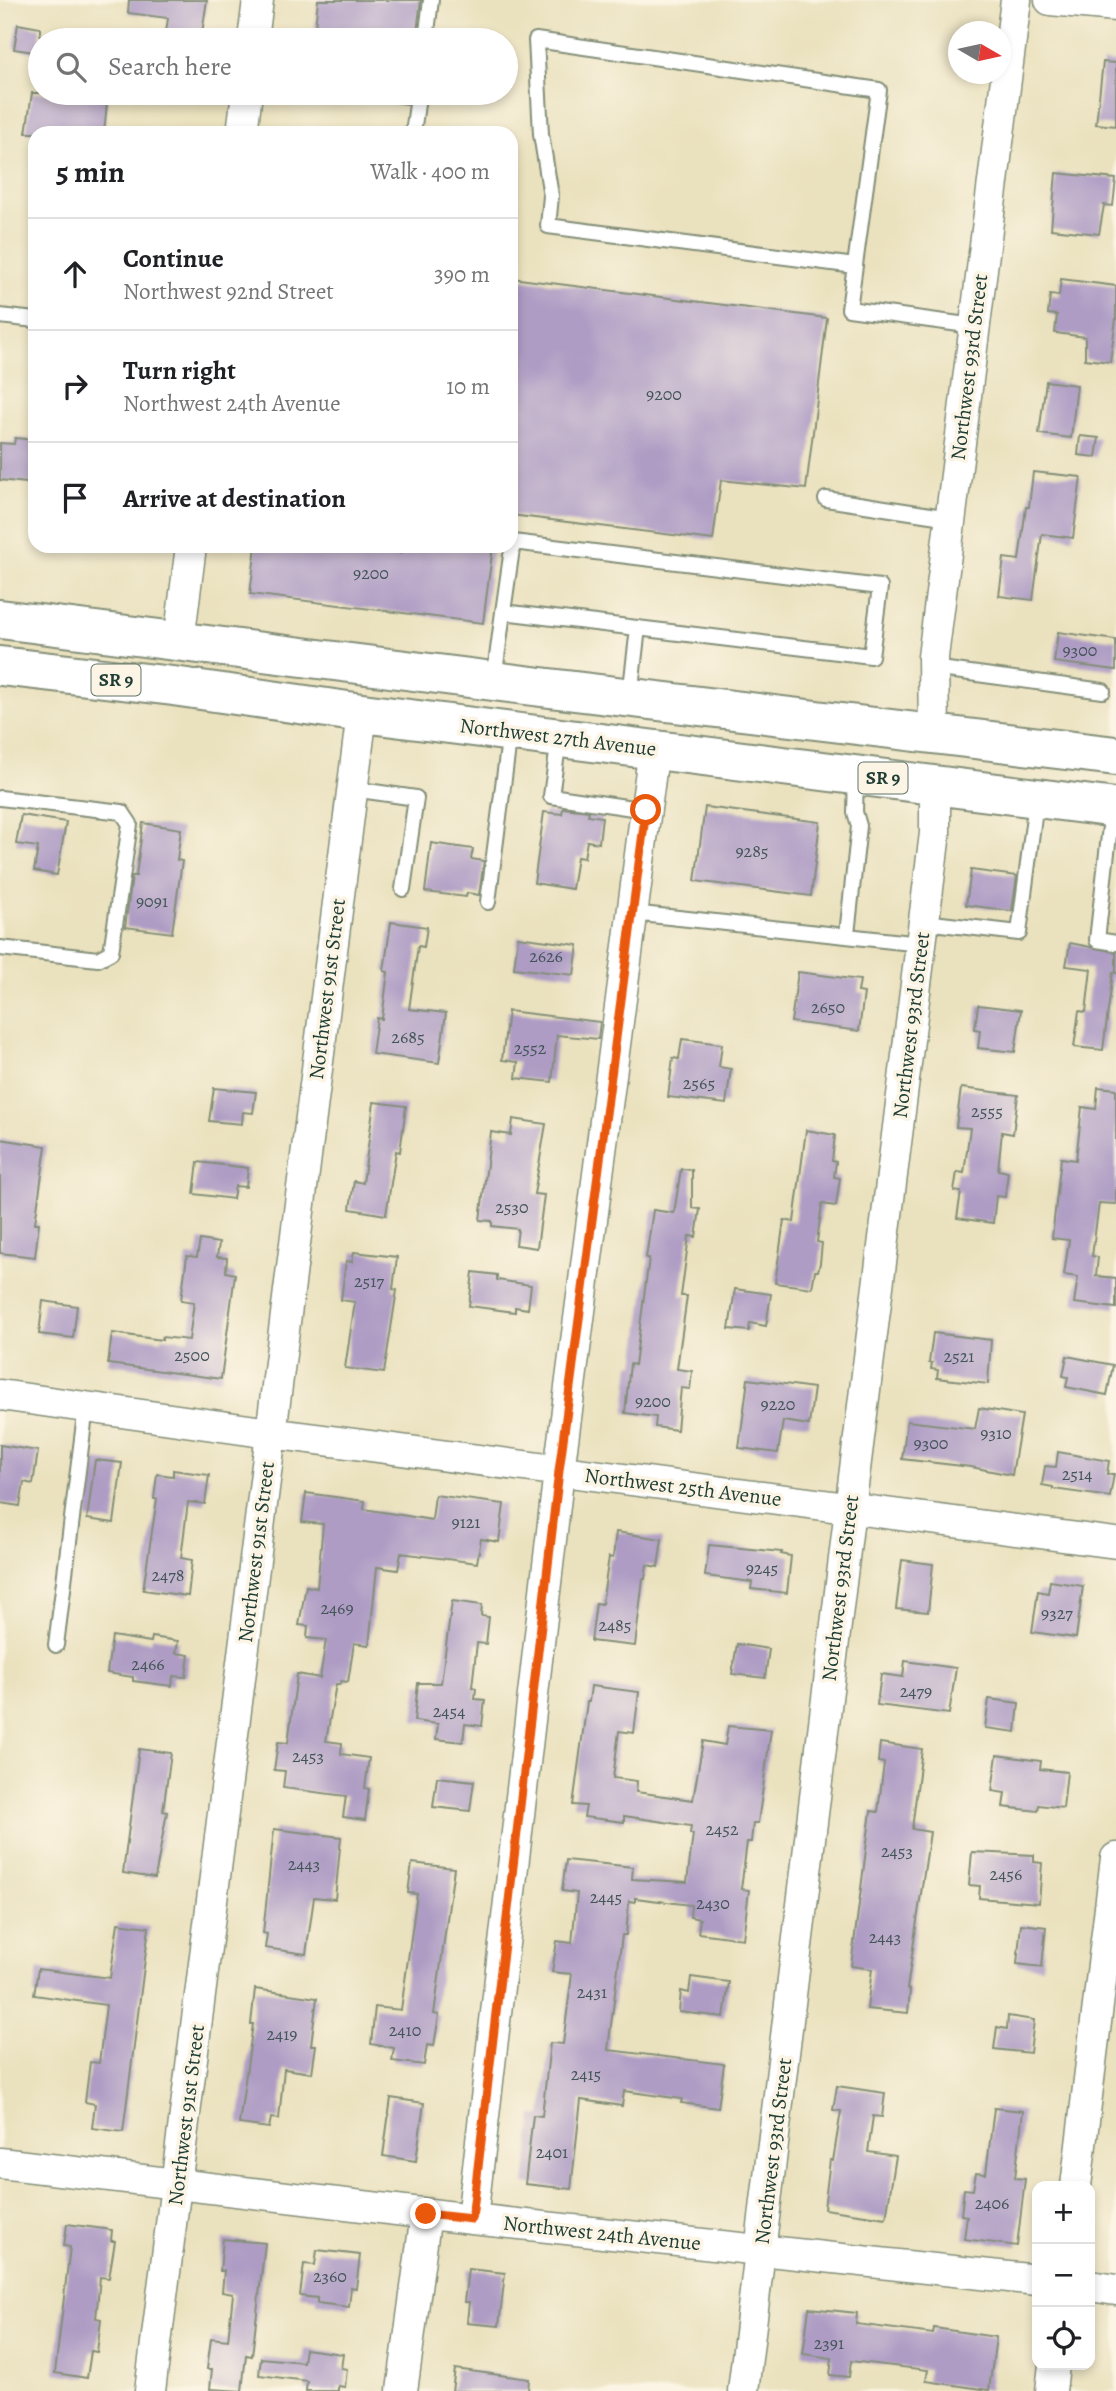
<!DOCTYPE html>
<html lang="en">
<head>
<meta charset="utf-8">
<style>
	body { margin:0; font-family:Alegreya,serif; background:#f2f2f2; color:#202124 }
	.controls { position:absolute; right:21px; bottom:21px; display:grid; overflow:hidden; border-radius:14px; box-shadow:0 4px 10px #0003 }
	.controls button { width:63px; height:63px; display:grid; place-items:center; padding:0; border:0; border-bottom:2px solid #e0e0e0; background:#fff; color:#202124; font:35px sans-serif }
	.compass { position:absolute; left:948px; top:21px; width:63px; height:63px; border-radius:50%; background:#fff; box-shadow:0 4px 10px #0003; rotate:99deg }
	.stop { position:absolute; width:21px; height:21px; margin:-16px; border:5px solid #ea580c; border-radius:50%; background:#fff }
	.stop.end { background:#ea580c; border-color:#fff; box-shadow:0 2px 7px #0008 }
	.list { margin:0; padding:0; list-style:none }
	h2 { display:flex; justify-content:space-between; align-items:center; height:91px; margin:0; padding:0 28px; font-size:30px }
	h2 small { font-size:23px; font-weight:400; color:#757577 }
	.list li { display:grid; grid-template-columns:46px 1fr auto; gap:21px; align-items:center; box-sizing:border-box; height:112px; padding:0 28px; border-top:2px solid #e0e0e0 }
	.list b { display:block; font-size:26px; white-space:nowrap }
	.list p { margin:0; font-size:23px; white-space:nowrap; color:#757577 }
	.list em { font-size:23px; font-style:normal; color:#757577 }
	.icon { flex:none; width:38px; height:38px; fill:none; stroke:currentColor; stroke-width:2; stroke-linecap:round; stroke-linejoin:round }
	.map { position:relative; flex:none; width:1116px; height:2391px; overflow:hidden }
	.search { position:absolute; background:#fff; box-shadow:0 4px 10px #0003; left:28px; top:28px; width:490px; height:77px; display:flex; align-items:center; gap:18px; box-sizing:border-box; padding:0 24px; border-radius:38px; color:#757577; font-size:26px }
	.panel { position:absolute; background:#fff; box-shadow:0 4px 10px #0003; left:28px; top:126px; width:490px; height:427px; border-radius:21px }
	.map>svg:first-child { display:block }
	.building { fill:#ae9cc4 }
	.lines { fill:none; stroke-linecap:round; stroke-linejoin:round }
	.lane-casing { stroke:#848f79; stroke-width:18 }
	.street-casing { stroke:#848f79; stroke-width:33 }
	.primary-casing { stroke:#848f79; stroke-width:42 }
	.lane { stroke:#fff; stroke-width:14 }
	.street { stroke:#fff; stroke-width:30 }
	.primary { stroke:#fff; stroke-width:38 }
	.route { stroke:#ea580c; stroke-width:9 }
	.labels { text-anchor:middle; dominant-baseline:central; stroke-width:7; stroke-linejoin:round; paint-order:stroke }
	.number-label { font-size:18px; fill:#435558 }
	.shield { fill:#fcf5e5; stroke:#617469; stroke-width:2 }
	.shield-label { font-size:19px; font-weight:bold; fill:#1f3d34 }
	.street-label { font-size:21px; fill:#1f3d34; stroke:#fcf5e5 }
</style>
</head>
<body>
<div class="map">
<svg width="1116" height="2391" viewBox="0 0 1116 2391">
	<rect width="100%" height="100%" fill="#fcf5e5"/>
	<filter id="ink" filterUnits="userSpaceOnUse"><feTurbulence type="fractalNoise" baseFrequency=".0143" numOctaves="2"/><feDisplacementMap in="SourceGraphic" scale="14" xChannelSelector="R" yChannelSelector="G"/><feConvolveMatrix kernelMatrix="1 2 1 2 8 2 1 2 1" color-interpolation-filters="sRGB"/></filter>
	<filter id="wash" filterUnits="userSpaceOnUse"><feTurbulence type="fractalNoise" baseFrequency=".00686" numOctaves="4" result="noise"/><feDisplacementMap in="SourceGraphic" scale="28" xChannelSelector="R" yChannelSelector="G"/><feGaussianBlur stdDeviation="1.57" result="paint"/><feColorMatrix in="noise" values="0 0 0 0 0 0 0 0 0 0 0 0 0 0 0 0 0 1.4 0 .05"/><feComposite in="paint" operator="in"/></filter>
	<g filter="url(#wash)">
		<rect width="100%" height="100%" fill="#eae1be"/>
		<g id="blocks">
			<path class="building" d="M129,0h78l-6,40h-36l3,-22 -40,-5z
				M318,0h103l-5,40h-77l-25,-3z
				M18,24l22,4v25l-26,-4z
				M1103,62l13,1v63l-20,-2z
				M32,93h76l-4,40h-78z
				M1056,173l60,6 -3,27 -9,-1 -5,29 -48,-5z
				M511,278l316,40 -21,171 -85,-9 -8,60 -202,-25z
				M1061,279l55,7v33l-6,43 -25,-3v-22l-30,-4 2,-18 -9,-1 2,-19 9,1z
				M1046,381l31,4 -6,53 -32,-4z
				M1080,436l19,2 -3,19 -18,-2z
				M15,438l20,2v44l-35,-4v-37l14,1z
				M1033,472l48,5 -8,61 -31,-4 -9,66 -34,-4 5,-38 15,2 7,-53h3z
				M256,546h91l53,7 1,-7h92l-10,77 -233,-29z
				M1058,632l58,8v30l-62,-8z
				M705,807l115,15 -9,74 -116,-15z
				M563,808l26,3 -1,4 14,2 -3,26 -12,-2 -3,17 -7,-1 -5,32 -38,-6 10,-71 18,2z
				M21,815l45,7 -9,53 -23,-4 4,-24 -22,-3z
				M143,823l38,6 -4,31 5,1 -10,72 -47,-6 7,-51h4z
				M431,843l42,6 -2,10 13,2 -5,34 -12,-2 -1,4 -41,-5z
				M971,870l46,6 -5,35 -46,-6z
				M391,922l36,5 -3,20 -6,-1 -9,63 37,4 -7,50 -67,-9 5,-36 5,1 6,-47 -4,-1z
				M518,937l60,8 -4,30 -60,-7z
				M1070,943l46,9v21l-3,-1 -10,78 -29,-3 5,-36 7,1 5,-43 -25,-3z
				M798,972l62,8 -2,12 6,1 -5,38 -68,-9z
				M978,1005l43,5 -6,42 -37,-4 2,-18 -5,-1z
				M508,1011l92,11 -2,17 -41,-4 -5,47 -36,-4 2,-16 -16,-2z
				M682,1039l40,5 -3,23 12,2 -5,35 -58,-7 5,-39 6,1z
				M1098,1087l18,2v115l-17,-1 -7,53 6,1 -2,19 20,2v30l-42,-5 4,-26 -14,-2 5,-35 -17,-2 9,-80 15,2 6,-53 14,2z
				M214,1088l42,4 -3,21 -10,-1 -1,12 -33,-3z
				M961,1088l57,7 -5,39 -11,-2 -4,38 10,2 -3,25 -9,-1 -3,27 -36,-5 4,-26 -7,-1 3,-19 7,1 6,-45 -14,-1z
				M374,1102l32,4 -6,46 -4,-1 -10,64 -36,-6 4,-28 9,2z
				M513,1119l33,5 -12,70 10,1 -7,53 -21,-3 2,-16 -26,-3v-5l-12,-1 11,-88 20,3z
				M806,1130l29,5 -3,26 4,1 -2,15 6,1 -4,28 -14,-2 -5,38 5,1 -2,20 -2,8h-3l-3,17 -37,-5 9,-63 10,2z
				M0,1139l46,7 -11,77h4l-4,34 -35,-4z
				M198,1162l50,6 -2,19 -11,-1 -2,13 -39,-5z
				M681,1169l11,1v38l8,1 -4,28 -7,-1 -8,60h6l-10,73 15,2 -2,18 -9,-1 -4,42 -22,-3 1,-10 -31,-4 5,-49 5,1 14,-107h-3l7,-48 21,3z
				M200,1240l19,3 -2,14 10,1 -1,14 9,2 -14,105 -113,-15 4,-31 50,7v-3l27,3 5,-38 -13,-2 6,-44 10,1z
				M354,1252l43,5 -4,32 4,1 -13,83 -39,-5 10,-66 -14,-2 5,-39 6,1z
				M473,1272l24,3v5l34,5 -3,24 -13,-2v5l-46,-6z
				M735,1289l36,5 -5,32 -16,-3 -1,8 -20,-2z
				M43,1301l34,5 -4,32 -34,-4z
				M933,1333l58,7 -3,44 -51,-6 1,-8 -7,-1 1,-6h-3z
				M1067,1356l46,9 -6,30 -41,-8 2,-10 -5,-1z
				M748,1379l66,9 -5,37 -26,-4 -5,32 -39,-5z
				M979,1408l43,7 -10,60 -41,-8 -69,-8 5,-38 68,8z
				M0,1445l38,6 -5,33 -9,-2 -4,24 -20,-3z
				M1058,1452l51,9 -2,13h7l-4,23 -57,-8v-2l-11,-2 3,-19 11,1z
				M95,1460l27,3 -8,60 -27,-4z
				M173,1470l36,5 -4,29 -17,-2 -7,56 11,2 -4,36 -45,-6 14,-91h-3l3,-25 16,2z
				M306,1493l59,8 -1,8 68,11 3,-25 69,9 -5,38 -18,-3 -4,24 -76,-10 -3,17 -21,-3 -8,78 -15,-2 -6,39 -7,-1 -1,3h-4l-10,57 16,2 -1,11 28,4 -4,30 4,1 -4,31 -22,-3 3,-21 -63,-8 2,-17 -11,-1 4,-28 10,1 9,-69 23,4 6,-38 -19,-2 1,-12 -9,-1 7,-39 11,2 6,-64 -21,-2z
				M616,1532l46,7 -4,28 -11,-2 -2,14h-2l-8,67 -44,-5 5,-38 6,1 7,-47 4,1z
				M709,1545l73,7 -1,2 10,2 -4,37 -36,-4 1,-7 -47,-6z
				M902,1560l31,4 -5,48 -32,-3z
				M1050,1581l33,5 -7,52 -44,-6 6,-41 10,2z
				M452,1601l30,4 -1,11 8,1 -3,27 -9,-1 -5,44 4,1 -1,11 10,1 -3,26 -17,-2 -2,18 -27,-3 2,-15 -24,-3 4,-38h23z
				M112,1636l39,6 1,-5 26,4 -2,12 13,2 -3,22 -13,-1 -1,10 -39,-5v-4l-26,-4z
				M737,1644l32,5 -4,29 -33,-4z
				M905,1661l51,7 -7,46 -72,-9 4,-31 22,3z
				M591,1686l48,6 -5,41 -15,-2 -6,47 24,3 -1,11 57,8 10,-59 22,4 3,-19 43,4 -13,93h-5l-2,19h-4l-6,47 8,1 -6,49 -45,-6 2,-14 -10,-2 1,-12 -56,-7v4l-6,-1 -3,34h-4l-14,115 116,14 -6,44 -37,-5 1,-4 -58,-8 -2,15 -41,-6 -10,89 -46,-5 8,-69 9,1 8,-73 13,1 9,-70 -20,-2 5,-31 15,2 5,-50 -15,-2 4,-31 67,7 -1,12 55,3 6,-48h-3l1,-8 -67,-10v6l-40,-5 2,-11 -13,-1 14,-103h2z
				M989,1699l30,4 -3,29 -31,-4z
				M880,1743l42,6 -10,80 18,3 -23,157 3,1 -2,23 -41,-4 5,-40 -21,-3 20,-155 7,1 6,-49 -6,-1z
				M139,1749l32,4 -8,58 4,1 -12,66 -32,-5z
				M997,1755l44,6 -1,8 27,3 -4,36 -24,-3 -1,6 -35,-4 2,-14 -13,-2z
				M437,1777l37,4 -4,30 -37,-4z
				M274,1829l67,8 -6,62 -21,-2 -8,57 -41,-6 2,-14 -4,-1z
				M972,1852l62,3v7l8,1 -3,40 -60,-5 1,-12 -11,-1z
				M412,1863l42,5 -20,146 5,1 -5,31 -7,-1 -3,20 -32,-4 2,-13 -23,-4 4,-37 26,3 16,-116 -9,-1z
				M118,1923l31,4 -26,205 -31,-4 3,-24 -10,-2 5,-40 9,1 7,-58 -72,-10 4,-26 72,9z
				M1021,1924l25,3 -4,40 -25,-3z
				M691,1977l38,5 -5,35 -45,-5 2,-21 8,2z
				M255,1989l62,9 -6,47h5l-4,28 -28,-4 -5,50 -8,-1 -2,10 -30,-4 14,-100h-2z
				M1008,2016l26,4 -4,33 -36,-4 3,-22 10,2z
				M837,2086l48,7 -3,24 -9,-1 -5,36 28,4 -10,62 -62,-9 6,-49 3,1 8,-50 -8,-1z
				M391,2098l33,5 -8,58 -33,-5z
				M994,2108l29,3 -8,67 10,1 -8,67 -53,-7 3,-23 -6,-1 3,-26 9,1 3,-17 10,1z
				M67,2224l45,6 -1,11h4l-6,37 -9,-1 -4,41 5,1 -4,33 -6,-1 -4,27 -32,-5 15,-126 -6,-1z
				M223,2239l42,4 -13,113 -6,-1 -4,36 -32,-2 2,-20h-5l4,-31 17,2 5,-46 -11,-2 2,-21h-4z
				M317,2250l43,5 -4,33 -5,-1 -2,20 -32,-4v-5l-17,-2 4,-32 11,1z
				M468,2269l37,4 -6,53 -32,-3 2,-21h-5z
				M809,2308l48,5 -1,11 77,10 1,-6 62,9 -7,53 -63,-9 2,-11 -77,-9 -2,16 -19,-2 2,-17 -29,-4z
				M305,2349l38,5 -2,14 6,1 -2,18 -7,-1v5h-32l1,-10 -48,-6 2,-17 42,4z
				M455,2369l74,10 -1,12h-76z"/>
		</g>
	</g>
	<g filter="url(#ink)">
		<use href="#blocks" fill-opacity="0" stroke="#848f79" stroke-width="2"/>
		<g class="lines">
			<g class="lane-casing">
				<path id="lane" d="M426,40l5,-40
					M384,93l34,4 1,-4
					M413,133l5,-36
					M855,266l-307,-40 3,-30 -10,-62 -5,-94 343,50 -30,219 125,17
					M0,316l35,4
					M826,499l124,19
					M513,542l367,45 -9,69 -368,-44z
					M933,668l170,23
					M494,680l9,-68
					M630,696l8,-68
					M559,739l-8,57 95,14
					M353,789l63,9 -13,91
					M0,798l122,14 8,12 -19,128 -13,7 -98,-11
					M1112,809l-15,131 19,3
					M488,902l22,-170
					M632,913l289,31
					M924,922l95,11 17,-132
					M847,934l12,-108 -4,-14 1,-36
					M56,1645l30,-238"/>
			</g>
			<g class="street-casing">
				<path id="street" d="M1050,0l66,6
					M253,40l5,-40
					M242,133l5,-40
					M179,641l12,-95
					M934,734l-1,-77 83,-657
					M0,1395l270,38 846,110
					M0,2163l472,56 565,61
					M1076,2186l40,-328
					M472,2219l87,-748 95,-723
					M1090,2286l26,4
					M150,2391l212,-1678
					M402,2391l24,-177
					M743,2391l107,-882 85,-676v-48
					M1051,2391l3,-26"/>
			</g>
			<g class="primary-casing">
				<path id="primary" d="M0,619l541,68 575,69
					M0,666l173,20 189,27 754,95"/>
			</g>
			<use href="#lane" class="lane"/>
			<use href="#street" class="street"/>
			<use href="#primary" class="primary"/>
		</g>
	</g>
	<g class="lines" filter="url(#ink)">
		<path class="route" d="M426,2214l46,5 87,-748 87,-661"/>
	</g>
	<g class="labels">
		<g class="number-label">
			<text x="664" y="394">9200</text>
			<text x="371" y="573">9200</text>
			<text x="1080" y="650">9300</text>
			<text x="752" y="851">9285</text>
			<text x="152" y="901">9091</text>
			<text x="546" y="956">2626</text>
			<text x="828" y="1007">2650</text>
			<text x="408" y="1037">2685</text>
			<text x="530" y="1048">2552</text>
			<text x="699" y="1083">2565</text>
			<text x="987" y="1111">2555</text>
			<text x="512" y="1207">2530</text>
			<text x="369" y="1281">2517</text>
			<text x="192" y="1355">2500</text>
			<text x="959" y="1356">2521</text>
			<text x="653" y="1401">9200</text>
			<text x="778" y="1404">9220</text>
			<text x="996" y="1433">9310</text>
			<text x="931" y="1443">9300</text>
			<text x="1077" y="1474">2514</text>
			<text x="466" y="1522">9121</text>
			<text x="762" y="1568">9245</text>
			<text x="168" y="1575">2478</text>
			<text x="337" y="1608">2469</text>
			<text x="1057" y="1613">9327</text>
			<text x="615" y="1625">2485</text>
			<text x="148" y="1664">2466</text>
			<text x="916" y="1691">2479</text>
			<text x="449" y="1711">2454</text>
			<text x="308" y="1756">2453</text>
			<text x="722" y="1829">2452</text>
			<text x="897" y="1851">2453</text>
			<text x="304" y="1864">2443</text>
			<text x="1006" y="1874">2456</text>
			<text x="606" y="1897">2445</text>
			<text x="713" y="1903">2430</text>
			<text x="885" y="1937">2443</text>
			<text x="592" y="1992">2431</text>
			<text x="405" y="2030">2410</text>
			<text x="282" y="2034">2419</text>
			<text x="586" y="2074">2415</text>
			<text x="552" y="2152">2401</text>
			<text x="992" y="2203">2406</text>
			<text x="330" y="2276">2360</text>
			<text x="829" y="2343">2391</text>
		</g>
		<g class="shield">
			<rect x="91.5" y="664.5" width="49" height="31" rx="5"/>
			<rect x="858.5" y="762.5" width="49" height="31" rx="5"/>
		</g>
		<g class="shield-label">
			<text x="116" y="680">SR 9</text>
			<text x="883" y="778">SR 9</text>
		</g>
		<g class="street-label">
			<text transform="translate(969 367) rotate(-83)">Northwest 93rd Street</text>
			<text transform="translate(558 737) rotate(7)">Northwest 27th Avenue</text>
			<text transform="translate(327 989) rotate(-83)">Northwest 91st Street</text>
			<text transform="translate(911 1025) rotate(-83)">Northwest 93rd Street</text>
			<text transform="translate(683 1487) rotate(7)">Northwest 25th Avenue</text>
			<text transform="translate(256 1552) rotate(-83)">Northwest 91st Street</text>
			<text transform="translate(840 1588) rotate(-83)">Northwest 93rd Street</text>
			<text transform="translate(186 2115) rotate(-83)">Northwest 91st Street</text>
			<text transform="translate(773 2151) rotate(-83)">Northwest 93rd Street</text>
			<text transform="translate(602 2233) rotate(6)">Northwest 24th Avenue</text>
		</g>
	</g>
</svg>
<div class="controls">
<button>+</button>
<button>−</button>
<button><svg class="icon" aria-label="locate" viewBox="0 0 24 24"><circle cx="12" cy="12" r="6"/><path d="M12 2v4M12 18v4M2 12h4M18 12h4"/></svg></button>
</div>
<svg class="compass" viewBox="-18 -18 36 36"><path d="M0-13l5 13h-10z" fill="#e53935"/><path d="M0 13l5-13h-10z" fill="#757577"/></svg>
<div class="stop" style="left:646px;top:810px"></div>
<div class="stop end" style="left:426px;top:2214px"></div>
<div class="search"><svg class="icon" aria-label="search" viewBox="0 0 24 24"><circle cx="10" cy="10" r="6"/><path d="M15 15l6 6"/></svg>Search here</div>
<section class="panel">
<h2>5 min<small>Walk · 400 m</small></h2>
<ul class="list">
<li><svg class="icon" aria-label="ahead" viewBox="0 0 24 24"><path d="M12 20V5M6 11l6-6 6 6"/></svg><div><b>Continue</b><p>Northwest 92nd Street</p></div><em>390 m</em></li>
<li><svg class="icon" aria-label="right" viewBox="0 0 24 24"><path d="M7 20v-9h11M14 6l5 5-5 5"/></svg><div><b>Turn right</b><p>Northwest 24th Avenue</p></div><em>10 m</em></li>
<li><svg class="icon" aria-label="arrive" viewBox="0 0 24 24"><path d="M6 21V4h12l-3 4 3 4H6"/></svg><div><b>Arrive at destination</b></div></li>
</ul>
</section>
</div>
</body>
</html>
